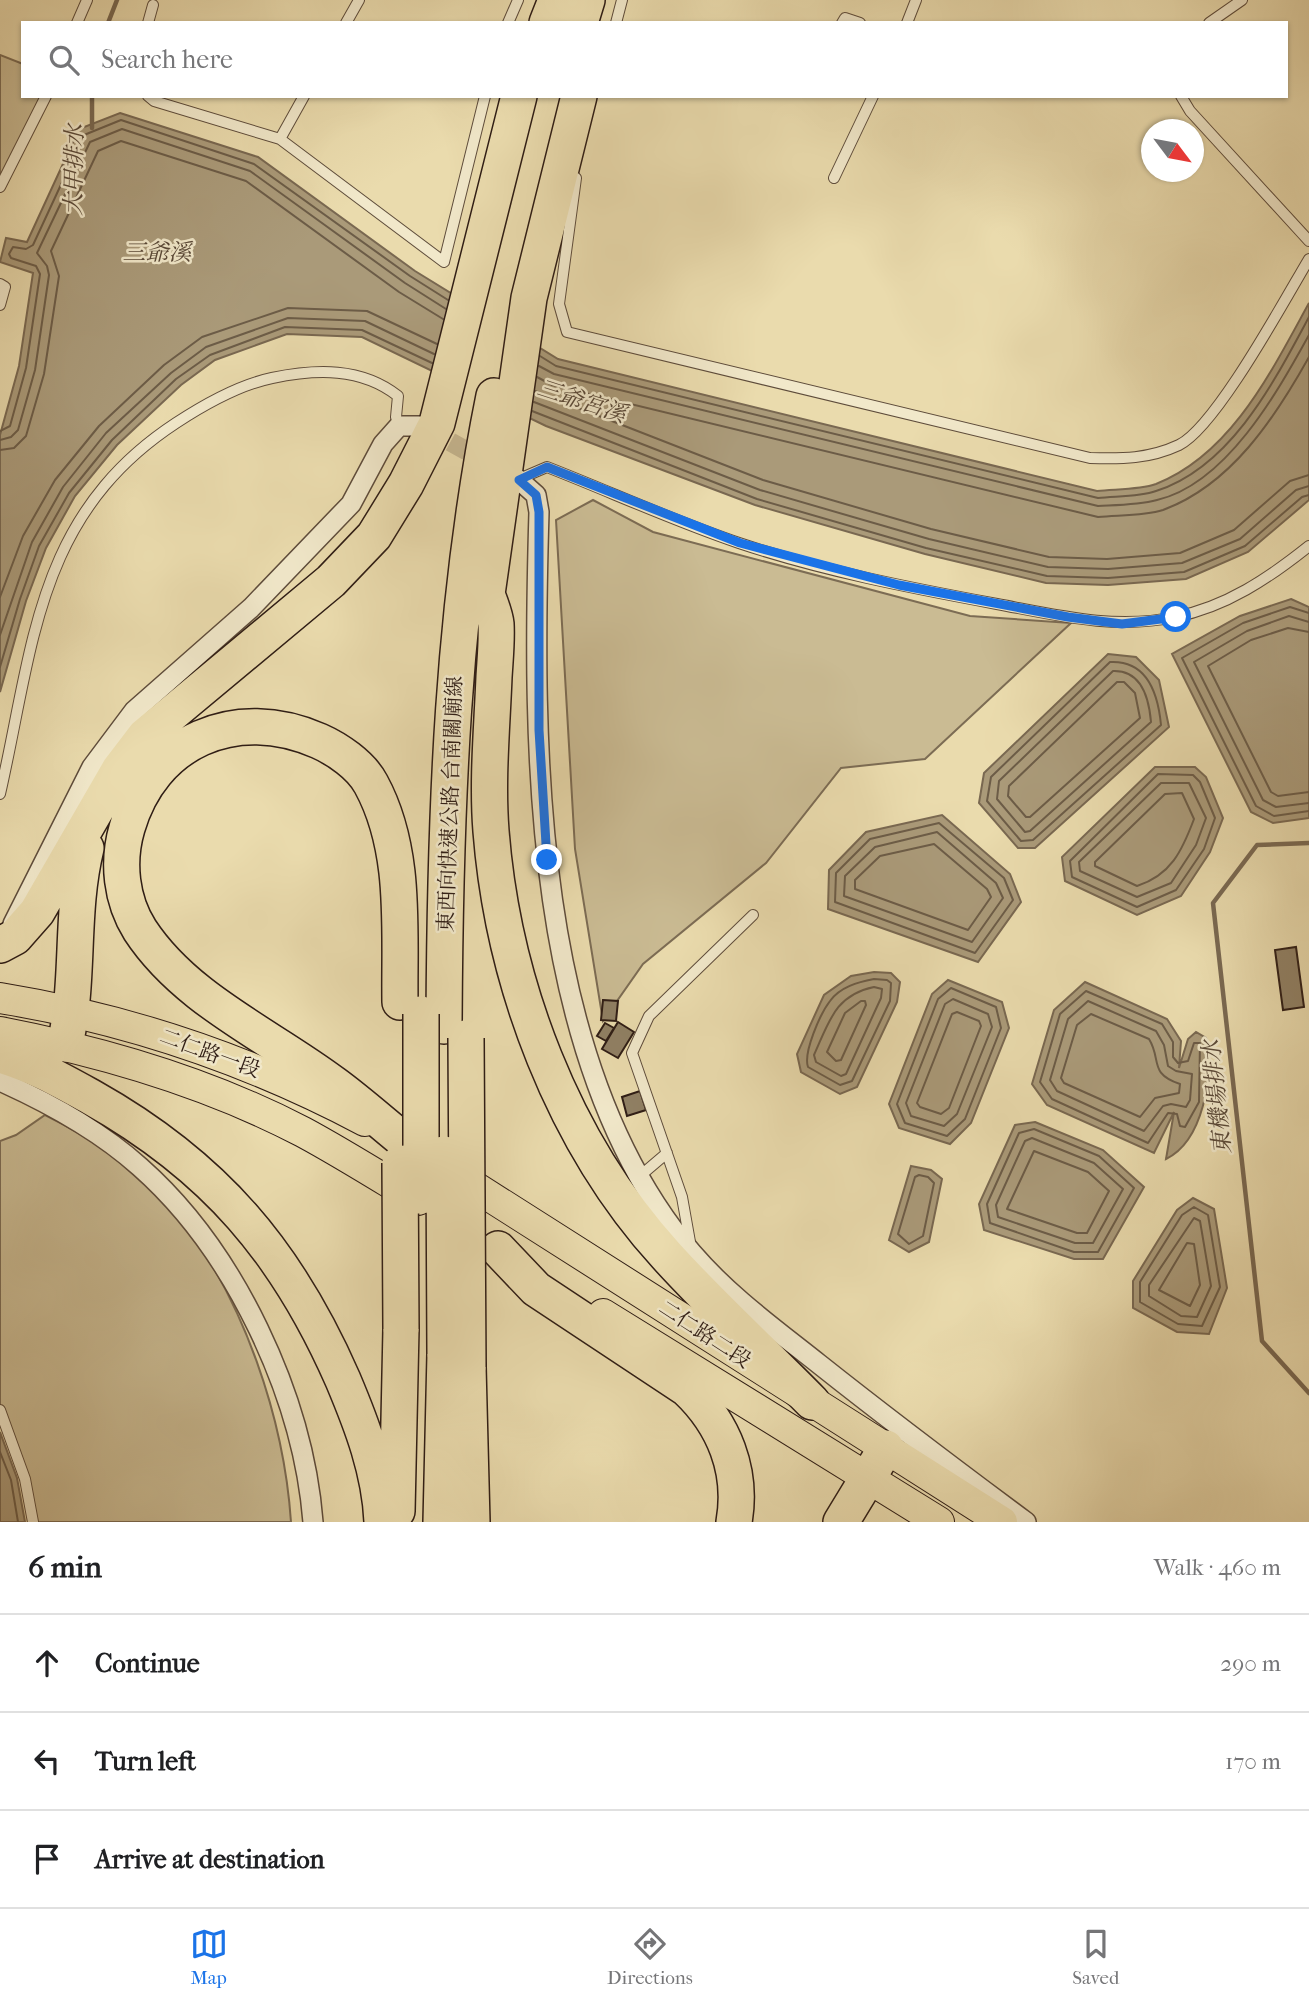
<!DOCTYPE html>
<html lang="en">
<head>
<meta charset="utf-8">
<style>
	body { margin:0; font-family:"IM FELL French Canon","Noto Serif TC",serif; background:#f6f6f6; color:#202124 }
	.compass { position:absolute; left:1141px; top:119px; width:63px; height:63px; border-radius:50%; background:#fff; box-shadow:0 2px 5px #0004; rotate:122deg }
	.stop { position:absolute; width:21px; height:21px; margin:-16px; border:5px solid #1a73e8; border-radius:50%; background:#fff }
	.stop.end { background:#1a73e8; border-color:#fff; box-shadow:0 2px 7px #0008 }
	.list { margin:0; padding:0; list-style:none }
	h2 { display:flex; justify-content:space-between; align-items:center; height:91px; margin:0; padding:0 28px; font-size:30px }
	h2 small { font-size:23px; font-weight:400; color:#757577 }
	.list li { display:grid; grid-template-columns:46px 1fr auto; gap:21px; align-items:center; box-sizing:border-box; height:98px; padding:0 28px; border-top:2px solid #e0e0e0 }
	.list b { display:block; font-size:26px; white-space:nowrap }
	.list em { font-size:23px; font-style:normal; color:#757577 }
	.icon { flex:none; width:38px; height:38px; fill:none; stroke:currentColor; stroke-width:2; stroke-linecap:round; stroke-linejoin:round }
	.map { position:relative; flex:none; width:1309px; height:1522px; overflow:hidden }
	.search { position:absolute; background:#fff; box-shadow:0 2px 5px #0004; left:21px; right:21px; top:21px; height:77px; display:flex; align-items:center; gap:18px; box-sizing:border-box; padding:0 24px; border-radius:0px; color:#757577; font-size:26px }
	.sheet { height:385px; background:#fff }
	nav { display:flex; justify-content:space-around; align-items:center; box-sizing:border-box; height:98px; border-top:2px solid #e0e0e0; background:#fff; font-size:19px; color:#757577 }
	nav a { display:grid; justify-items:center; gap:4px }
	nav .on { color:#1a73e8 }
	.map>svg:first-child { display:block }
	.green { fill:#cabb93; stroke:#7c6c54; stroke-width:2 }
	.water { fill:#aa9a79; stroke:#796851; stroke-width:2 }
	.pier { fill:#eadbad }
	.lines { fill:none; stroke-linecap:round; stroke-linejoin:round }
	.shore { stroke:#6c5c47; stroke-width:2 }
	.stream { stroke:#796851; stroke-width:4.5 }
	.building { fill:#908064; stroke:#2f1d15; stroke-width:2 }
	.street-tunnel { stroke:#c5b58f; stroke-width:19; stroke-dasharray:19 10; stroke-linecap:butt }
	.lane-casing { stroke:#5e4c3b; stroke-width:12 }
	.street-casing { stroke:#5e4c3b; stroke-width:22 }
	.primary-casing { stroke:#2f1d15; stroke-width:32 }
	.highway-casing { stroke:#2f1d15; stroke-width:38 }
	.lane { stroke:#f1e8ca; stroke-width:10 }
	.street { stroke:#f1e8ca; stroke-width:19 }
	.primary { stroke:#eadbad; stroke-width:30 }
	.highway { stroke:#eadbad; stroke-width:35 }
	.highway-bridge-casing { stroke:#2f1d15; stroke-width:38; stroke-linecap:butt }
	.highway-bridge { stroke:#eadbad; stroke-width:35 }
	.route { stroke:#1a73e8; stroke-width:9 }
	.labels { text-anchor:middle; dominant-baseline:central; stroke-width:5; stroke-linejoin:round; paint-order:stroke }
	.street-label { font-size:21px; fill:#2f1d15; stroke:#f1e8ca }
	.water-label { font-size:23px; font-style:italic; fill:#5a4938; stroke:#f1e8ca }
</style>
</head>
<body>
<div class="map">
<svg width="1309" height="1522" viewBox="0 0 1309 1522">
	<rect width="100%" height="100%" fill="#eadbad"/>
	<filter id="stains"><feTurbulence type="fractalNoise" baseFrequency=".00286" numOctaves="4"/><feColorMatrix values="0 0 0 0 .2 0 0 0 0 .09 0 0 0 0 .02 0 0 0 .5 -.17"/></filter>
	<radialGradient id="worn" r=".72"><stop offset=".6" stop-color="#630" stop-opacity="0"/><stop offset="1" stop-color="#630" stop-opacity=".3"/></radialGradient>
	<path class="green" d="M0,55l23,9v32h23l-46,91z
		M593,500l60,32 317,84 101,7 -146,136 -84,9 -75,95 -123,101 -40,57 -28,-172 -19,-329z
		M45,1115c49,24 101,59 134,102 65,82 105,202 112,305h-258l-33,-112v-269l16,-6z"/>
	<path class="water" d="M120,113l138,44 157,114 143,88 539,132c18,-2 42,-1 59,-7 76,-30 116,-114 153,-181v197l-61,52 -62,27 -78,6 -62,-2 -121,-29 -170,-49 -209,-79 -184,-89 -75,-3 -72,26 -34,25 -64,60 -42,51 -29,52 -20,53 -26,91v-257l19,-69 14,-93 -33,-11 6,-24 21,4 52,-113z
		M1291,599l18,8v211l-36,5 -22,-11 -79,-158 68,-38z
		M1108,654l28,3 23,23 10,47 -134,121h-17l-39,-45 5,-30z
		M1155,767h40l11,10 17,41 -13,34 -29,44 -44,19 -72,-34 -3,-24z
		M942,815l68,59 11,28 -43,60 -150,-53 1,-39 37,-38z
		M874,972l17,1 9,9 -3,20 -40,85 -17,7 -39,-22 -4,-18 27,-59 27,-19z
		M948,980l54,22 7,26 -38,95 -21,21 -51,-16 -10,-24 43,-110z
		M1085,982l82,37 14,22 -2,27 9,-29 8,-7 10,6c8,38 -3,103 -40,121l8,-47 -20,41 -107,-48 -15,-21 22,-74z
		M1035,1122l68,28 41,37 -41,72h-29l-90,-29 -5,-26 36,-79z
		M911,1166l20,4 11,9 -13,63 -20,10 -20,-12z
		M1193,1198l21,11 13,79 -18,46 -32,-2 -44,-24v-27l44,-71z
		M0,1432l17,46 8,44h-25z"/>
	<path class="pier" d="M460,295l74,45 -13,78 -80,-39z"/>
	<g class="lines">
		<path class="shore" d="M540,356l16,10 542,132c18,-2 41,-1 58,-7 75,-24 118,-109 153,-174
			M539,366l15,8 544,132c19,-1 40,-1 59,-6 69,-16 120,-107 152,-165
			M537,377l15,8 546,132c21,-2 46,-1 65,-7 68,-25 112,-92 146,-153
			M535,391l228,89 168,49 118,28 58,2 73,-6 54,-23 56,-49 19,-6
			M534,402l226,88 169,49 119,28 60,2 74,-6 58,-24 56,-49 13,-4
			M532,411l225,88 169,49 121,28 61,2 76,-6 61,-26 57,-49 7,-2
			M0,431l10,-5 16,-58 14,-94 -4,-8 -25,-8 -2,-4 4,-7 13,2 7,-4 51,-110 37,-15 133,44 156,112 38,24
			M0,440l11,-3 7,-7 17,-60 14,-95 -2,-9 -10,-13 53,-111 32,-13 128,42 155,112 41,26
			M0,450l14,-2 12,-12 18,-62 15,-98 -8,-25 47,-100 23,-10 125,40 153,111 44,27
			M0,597l23,-61 32,-56 44,-54 65,-61 38,-28 86,-29 79,3 70,33
			M1309,613l-19,-6 -47,16 -61,35 74,148 18,10 35,-5
			M1309,622l-20,-6 -42,15 -53,31 69,138 13,7 33,-4
			M1309,632l-21,-4 -37,12 -43,26 63,126 7,4 31,-4
			M0,635l32,-93 31,-55 43,-54 65,-60 35,-26 82,-29 77,3 69,33
			M1110,662c37,-2 48,31 51,63l-128,115 -12,1 -34,-40 4,-24z
			M0,667l20,-68 19,-53 30,-53 43,-53 64,-61 34,-24 75,-28 77,3 70,33
			M1113,671c29,-1 36,27 38,51l-121,109 -5,1 -28,-33 2,-18z
			M1117,682h7l11,11 5,25 -110,99h-4l-18,-21 1,-10z
			M1158,774l35,1 7,7 15,36 -11,31 -28,41 -39,17 -65,-30 -2,-16z
			M1161,783h28l17,35 -10,27 -25,38 -34,14 -57,-26 -1,-9z
			M1182,793l12,26c-12,32 -23,56 -57,67l-42,-20v-4l70,-68z
			M939,823l65,55 9,22 -38,53 -140,-51 1,-29 34,-34z
			M937,832l59,51 7,15 -31,44 -128,-46 1,-20 30,-29z
			M934,844l53,45 4,8 -23,33 -113,-41v-9l25,-24z
			M874,979l13,1 4,3 -1,18 -38,80 -12,4 -32,-18c-5,-14 12,-53 22,-66 10,-14 28,-19 44,-22z
			M874,987l8,2 -1,9 -35,76 -5,2 -25,-14 -2,-7c15,-33 21,-60 60,-68z
			M951,988l45,19 5,21 -36,91 -18,17 -42,-13 -8,-19 41,-105z
			M1086,991l76,33 11,18v15l5,6 10,-2 6,-18h6l-1,59 -14,25 -5,-1 -3,-12 -9,-1 -20,30 -96,-44 -12,-17 20,-68z
			M953,999l35,15 4,13 -35,87 -13,12 -33,-10 -5,-13 39,-99z
			M861,1001h4l1,4 -25,55 -5,1 -9,-9 18,-39z
			M1088,1001l68,30 8,14 4,21 8,5 16,3 -2,26 -4,7 -15,-3 -8,2 -19,25 -87,-40 -7,-11 18,-61z
			M957,1012l22,9 2,5 -32,82 -8,6 -21,-7 -3,-4 35,-89z
			M1091,1014l58,25c13,21 -1,34 31,45l-1,9 -24,5 -15,19 -76,-34 -3,-5 16,-53z
			M1034,1129l65,27 35,32 -36,64h-24l-84,-29 -3,-19 32,-71z
			M1032,1138l62,25 29,26 -30,54h-18l-77,-26 -2,-12 29,-64z
			M1034,1151l54,21 21,19 -22,42h-10l-70,-24z
			M919,1175l9,2 6,6 -11,53 -14,8 -11,-10 17,-57z
			M1194,1207l14,8 12,72 -18,39 -24,-2 -38,-22v-20l42,-67z
			M1194,1218l6,3 11,65 -14,31 -16,-1 -32,-20v-11z
			M1187,1243l7,1 6,41 -10,21 -31,-16z
			M0,1452l11,28 7,42"/>
		<path class="stream" d="M108,23l9,-23
			M92,128v-32
			M1309,843l-52,2 -44,58 49,438 47,52"/>
	</g>
	<path class="building" d="M1296,947l8,60 -21,3 -8,-60z
		M603,1000l15,1 -2,20 -15,-1z
		M618,1022l16,10 -16,26 -16,-9z
		M605,1023l9,5 -8,13 -9,-5z
		M640,1091l6,19 -19,6 -5,-19z"/>
	<g class="lines">
		<path class="street-tunnel" d="M425,428l62,34"/>
		<g class="lane-casing">
			<path id="lane" d="M77,23l10,-23
				M148,23l5,-18
				M346,23l13,-23
				M508,23l10,-23
				M616,23l6,-23
				M842,23l3,-5 15,5
				M907,23l9,-23
				M1209,23l33,-23
				M148,96l6,5 126,38 164,123 41,-166
				M1181,96l9,15 119,130
				M280,139l24,-43
				M576,178l-17,126 8,28 523,126c32,1 59,1 89,-13 37,-18 106,-146 130,-186
				M834,178l39,-82
				M0,187l46,-91
				M0,284l5,3 -5,18
				M519,479l28,-12c64,25 127,54 192,76 84,28 172,45 258,61 59,11 118,26 178,13 51,-10 94,-39 134,-71
				M0,794c34,-149 36,-279 176,-371 29,-19 62,-38 96,-45 44,-9 89,-11 126,18l-2,21 3,9
				M640,1176l27,-23
				M690,1242l-8,-45 -50,-144 17,-37 104,-101
				M0,1410l25,69 8,43"/>
		</g>
		<g class="street-casing">
			<path id="street" d="M519,480l17,15 3,17c-7,235 -8,552 153,741 37,43 83,76 127,111 68,54 137,106 207,158
				M13,924l79,-157 42,-56 117,-103 100,-104 32,-60 16,-18h22
				M0,1081c49,22 100,50 140,86 95,84 163,229 173,355"/>
		</g>
		<g class="primary-casing">
			<path id="primary" d="M0,998c129,21 250,62 365,123
				M0,1032c104,20 209,51 303,100 39,21 77,45 115,68
				M450,1171l552,351
				M603,1314l336,208"/>
		</g>
		<g class="highway-casing">
			<path id="highway" d="M547,23l9,-23
				M580,23l7,-23
				M579,96l-50,202 -42,296c3,9 8,20 9,30 1,17 -1,36 -2,53 -2,51 -7,103 -3,154 12,152 72,311 175,424 46,51 98,98 146,147
				M0,945l15,-8 22,-25 82,-142 26,-34 186,-155 43,-45 32,-52 31,-61 82,-327
				M400,1002c-1,-73 7,-152 -29,-218 -10,-19 -34,-35 -52,-43 -84,-37 -167,0 -192,87 -10,34 -6,72 13,102 46,70 129,105 194,154 26,19 49,40 74,60
				M444,1026c1,-212 8,-422 50,-630
				M65,1044c15,-64 5,-131 21,-196
				M0,1055c32,9 62,26 91,42 123,69 196,155 252,283 19,45 37,92 39,142
				M498,1249l38,40 151,100c37,35 56,82 47,133
				M468,1367l4,155
				M397,1511l4,-182
				M441,1522l4,-168
				M841,1522l45,-74"/>
		</g>
		<use href="#lane" class="lane"/>
		<use href="#street" class="street"/>
		<use href="#primary" class="primary"/>
		<use href="#highway" class="highway"/>
		<g class="highway-bridge-casing">
			<path id="highway-bridge" d="M466,1038l2,329
				M444,1154l1,200
				M400,1163l1,166
				M421,1196v-182"/>
		</g>
		<use href="#highway-bridge" class="highway-bridge"/>
	</g>
	<g class="lines">
		<path class="route" d="M547,860l-8,-130v-218l-3,-17 -17,-15 28,-13 193,76 159,42 169,32 54,7 54,-7"/>
	</g>
	<g class="labels">
		<g class="street-label">
			<text transform="translate(450 804) rotate(-88)">東西向快速公路 台南關廟線</text>
			<text transform="translate(210 1053) rotate(20)">二仁路一段</text>
			<text transform="translate(705 1334) rotate(33)">二仁路二段</text>
		</g>
		<g class="water-label">
			<text transform="translate(74 170) rotate(-89)">大甲排水</text>
			<text x="157" y="252">三爺溪</text>
			<text transform="translate(582 401) rotate(18)">三爺宮溪</text>
			<text transform="translate(1217 1097) rotate(-96)">東機場排水</text>
		</g>
	</g>
	<rect width="100%" height="100%" filter="url(#stains)"/>
	<rect width="100%" height="100%" fill="url(#worn)"/>
</svg>
<svg class="compass" viewBox="-18 -18 36 36"><path d="M0-13l5 13h-10z" fill="#e53935"/><path d="M0 13l5-13h-10z" fill="#757577"/></svg>
<div class="stop" style="left:1176px;top:617px"></div>
<div class="stop end" style="left:547px;top:860px"></div>
<div class="search"><svg class="icon" aria-label="search" viewBox="0 0 24 24"><circle cx="10" cy="10" r="6"/><path d="M15 15l6 6"/></svg>Search here</div>
</div>
<section class="sheet">
<h2>6 min<small>Walk · 460 m</small></h2>
<ul class="list">
<li><svg class="icon" aria-label="ahead" viewBox="0 0 24 24"><path d="M12 20V5M6 11l6-6 6 6"/></svg><div><b>Continue</b></div><em>290 m</em></li>
<li><svg class="icon" aria-label="left" viewBox="0 0 24 24"><path d="M17 20v-9H6M10 6l-5 5 5 5"/></svg><div><b>Turn left</b></div><em>170 m</em></li>
<li><svg class="icon" aria-label="arrive" viewBox="0 0 24 24"><path d="M6 21V4h12l-3 4 3 4H6"/></svg><div><b>Arrive at destination</b></div></li>
</ul>
</section>
<nav>
<a class="on"><svg class="icon" aria-label="map" viewBox="0 0 24 24"><path d="M3 6l6-2 6 2 6-2v14l-6 2-6-2-6 2zM9 4v14M15 6v14"/></svg>Map</a>
<a><svg class="icon" aria-label="directions" viewBox="0 0 24 24"><path d="M12 3l9 9-9 9-9-9zM9 14v-3h6M13 9l2 2-2 2"/></svg>Directions</a>
<a><svg class="icon" aria-label="saved" viewBox="0 0 24 24"><path d="M7 4h10v16l-5-4-5 4z"/></svg>Saved</a>
</nav>
</body>
</html>
